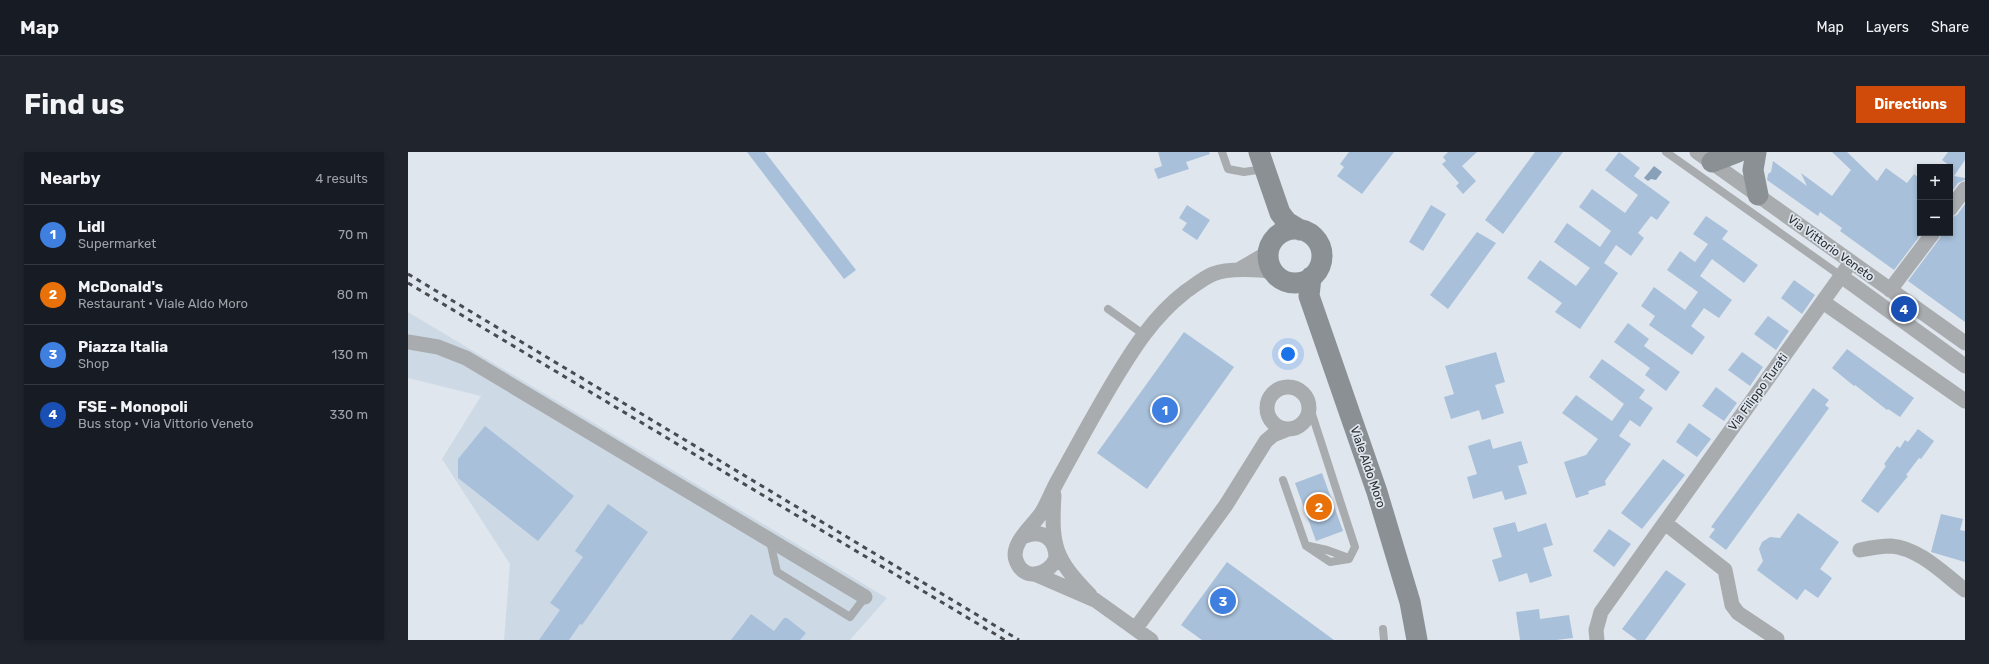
<!DOCTYPE html>
<html lang="en">
<head>
<meta charset="utf-8">
<style>
	body { margin:0; font-family:Rubik,sans-serif; background:#20242c; color:#f1f3f6 }
	.controls { position:absolute; right:12px; top:12px; display:grid; overflow:hidden; border-radius:0px; box-shadow:0 2px 6px #0003 }
	.controls button { width:36px; height:36px; display:grid; place-items:center; padding:0; border:0; border-bottom:1px solid #363941; background:#171b24; color:#f1f3f6; font:20px sans-serif }
	.you { position:absolute; left:880px; top:202px; width:14px; height:14px; margin:-10px; border:3px solid #fff; border-radius:50%; background:#1a73e8; box-shadow:0 0 0 6px #1a73e833 }
	.badge { display:grid; place-items:center; width:26px; height:26px; border-radius:50%; background:#d04b0a; color:#fff; font-size:13px; font-weight:700 }
	.pin { position:absolute; translate:-50% -50%; border:2px solid #fff; box-shadow:0 1px 4px #0006 }
	.list { margin:0; padding:0; list-style:none }
	h2 { display:flex; justify-content:space-between; align-items:center; height:52px; margin:0; padding:0 16px; font-size:17px }
	h2 small { font-size:13px; font-weight:400; color:#9ea1a6 }
	.list li { display:grid; grid-template-columns:26px 1fr auto; gap:12px; align-items:center; box-sizing:border-box; height:60px; padding:0 16px; border-top:1px solid #363941 }
	.list b { display:block; font-size:15px; white-space:nowrap }
	.list p { margin:0; font-size:13px; white-space:nowrap; color:#9ea1a6 }
	.list em { font-size:13px; font-style:normal; color:#9ea1a6 }
	.map { position:relative; flex:none; width:1557px; height:488px; overflow:hidden; border-radius:0px }
	header { display:flex; align-items:center; gap:24px; box-sizing:border-box; height:56px; padding:0 20px; background:#171b24; border-bottom:1px solid #363941 }
	header strong { font-size:19px }
	nav { display:flex; gap:22px; margin-inline-start:auto; font-size:14px }
	.intro { display:flex; align-items:center; justify-content:space-between; box-sizing:border-box; height:96px; padding:0 24px }
	h1 { margin:0; font-size:28px }
	.button { padding:10px 18px; border-radius:0px; background:#d04b0a; color:#fff; font-size:14px; font-weight:700 }
	main { display:flex; gap:24px; padding:0 24px }
	aside { flex:1; background:#171b24; border-radius:0px; box-shadow:0 2px 6px #0003 }
	.map>svg:first-child { display:block }
	.built { fill:#cddae6 }
	.water { fill:#89a0b9 }
	.building { fill:#a8c0da }
	.lines { fill:none; stroke-linecap:round; stroke-linejoin:round }
	.lane { stroke:#a9acaf; stroke-width:8 }
	.street { stroke:#a9acaf; stroke-width:15 }
	.secondary { stroke:#8b9094; stroke-width:21 }
	.rail { stroke:#484b4f; stroke-width:3; stroke-dasharray:5 5; stroke-linecap:butt }
	.labels { text-anchor:middle; dominant-baseline:central; stroke-width:3.5; stroke-linejoin:round; paint-order:stroke }
	.street-label { font-size:12px; fill:#2a2d30; stroke:#dfe6ee }
</style>
</head>
<body>
<header>
<strong>Map</strong>
<nav><a>Map</a><a>Layers</a><a>Share</a></nav>
</header>
<div class="intro"><h1>Find us</h1><a class="button">Directions</a></div>
<main>
<aside>
<h2>Nearby<small>4 results</small></h2>
<ul class="list">
<li><span class="badge" style="background:#3f7fe0">1</span><div><b>Lidl</b><p>Supermarket</p></div><em>70 m</em></li>
<li><span class="badge" style="background:#e8710a">2</span><div><b>McDonald's</b><p>Restaurant · Viale Aldo Moro</p></div><em>80 m</em></li>
<li><span class="badge" style="background:#3f7fe0">3</span><div><b>Piazza Italia</b><p>Shop</p></div><em>130 m</em></li>
<li><span class="badge" style="background:#1a4fb4">4</span><div><b>FSE - Monopoli</b><p>Bus stop · Via Vittorio Veneto</p></div><em>330 m</em></li>
</ul>
</aside>
<div class="map">
<svg width="1557" height="488" viewBox="0 0 1557 488">
	<rect width="100%" height="100%" fill="#dfe6ee"/>
	<path class="built" d="M0,160l479,286 -37,42h-346l6,-76 -68,-105 39,-63 -73,-18z"/>
	<path class="water" d="M1246,14l8,6 -6,8 -5,-1 -3,2 -4,-3z"/>
	<path class="building" d="M339,0h18l91,118 -12,9z
		M750,0h51l1,2 -24,8 3,7 -31,10 -4,-10 8,-3z
		M941,0h45l-32,42 -25,-18 7,-9 -4,-3z
		M1040,0h29l-15,14 14,15 -13,13 -7,-8 3,-3 -17,-19 4,-3 -3,-4z
		M1127,0h28l-60,82 -18,-14z
		M1211,0l21,16 -6,8 36,26 -13,18 -6,-4 -13,17 6,5 -13,18 -15,-11 -12,18 14,10 -38,56 -25,-17 7,-9 -35,-25 13,-18 36,26 14,-18 -36,-26 13,-19 33,24 11,-16 -32,-24 13,-18 33,24 13,-18 -33,-25z
		M1424,0h15l30,29 9,-13 21,15 7,-9 6,5v54h2l-28,37 -54,-39 2,-3 -22,-16 -2,4 -51,-36 1,-6 3,-2 2,-11 34,25 -6,-13 31,23 19,-26z
		M1540,0h17v8l-11,16 11,2v2l-7,3 -8,11v-28l-8,-6z
		M1557,52v118l-57,-41 32,-43 2,-5h8v-15l7,-3z
		M779,53l23,15 -13,20 -15,-10 5,-7 -8,-5z
		M1023,53l15,9 -23,37 -14,-9z
		M1298,64l22,15 -6,8 36,26 -14,18 -32,-24 -12,17 32,24 -13,18 -15,-10 -13,18 14,11 -13,18 -43,-30 6,-9 -14,-10 13,-19 31,23 13,-18 -31,-22 13,-19 15,11 13,-18 -15,-10z
		M1069,80l19,11 -48,66 -18,-14z
		M1386,128l21,15 -13,19 -21,-16z
		M1360,164l21,15 -13,19 -22,-16z
		M1220,171l21,16 -5,7 36,26 -14,19 -21,-16 5,-7 -36,-26z
		M776,180l50,35 -87,122 -50,-36z
		M1439,197l67,49 -14,19 -12,-8 -1,1 -32,-25 -1,1 -22,-18z
		M1088,200l9,30 -10,3 9,28 -22,7 -3,-10 -28,9 -7,-22 10,-3 -9,-28z
		M1334,200l21,15 -13,19 -22,-16z
		M1194,207l43,31 -6,8 14,10 -13,19 -10,-7 -11,16 12,8 -26,37 1,4 -18,6 1,3 -13,4 -12,-36 22,-7 12,-16 -36,-26 14,-18 36,26 12,-17 -35,-27z
		M1308,235l21,16 -13,18 -22,-15z
		M1405,236l16,12 -4,5 4,3 -103,142 -17,-13 6,-8 -4,-2z
		M1281,271l22,16 -14,18 -21,-15z
		M77,274l89,70 -36,45 -80,-63v-19z
		M1510,277l16,12 -13,18 -2,-1 -13,17 2,1 -30,37 -17,-12 25,-35 -2,-2 13,-18 3,2 5,-8 3,2z
		M1082,287l3,10 28,-8 7,22 -10,3 9,28 -22,6 -3,-9 -29,8 -6,-22 10,-3 -9,-28z
		M1255,307l22,16 -43,54 -21,-16z
		M914,321l21,58 -27,10 -21,-58z
		M200,352l40,28 -66,93 -2,-1 -11,16h-30l21,-30 -10,-7 33,-46 -8,-6z
		M1390,361l41,29 -19,27 12,9 -14,20 -13,-9 -8,11 -40,-30 6,-9 -4,-12 3,-7 8,-5 10,1z
		M1533,362l22,5 -3,11 5,1v31l-34,-10z
		M1107,370l3,10 28,-9 7,22 -10,3 9,28 -22,7 -3,-10 -28,9 -7,-22 10,-3 -9,-29z
		M1201,377l22,15 -17,23 -21,-16z
		M819,410l107,78h-132l-21,-15z
		M1258,418l20,14 -41,56h-8l-15,-11z
		M1131,457l1,10 29,-4 4,23 -17,2h-36l-4,-28z
		M343,462l23,17 10,-13h3l19,15 -6,7h-69z"/>
	<g class="lines">
		<path class="lane" d="M814,0l6,17 16,3 20,-3
			M1258,0l175,124
			M700,157l35,25
			M875,328l23,66 24,16 19,-3 6,-12 -46,-142
			M362,389l7,31 73,45 15,-20
			M901,394l18,4 22,8
			M975,477l1,11"/>
		<path class="street" d="M1289,0l268,191
			M1542,57l15,-20
			M832,117l24,-14 6,-9
			M1433,124l124,90
			M1482,138l43,-57
			M1415,150l142,99
			M0,190l30,5 28,11 399,239
			M859 256a21 21 0 1 1 42 0a21 21 0 1 1-42 0Z
			M646,343c-3,51 0,63 36,100
			M1257,371l60,47 7,35 6,8 39,26
			M617,384c17,-7 31,3 31,22 -7,18 -33,24 -40,2 -6,-17 18,-35 26,-48 6,-10 10,-21 15,-30 18,-33 36,-66 55,-98 21,-35 41,-67 73,-92 9,-6 18,-14 28,-18 15,-6 45,-5 60,-2
			M1452,398c10,-2 20,-4 31,-4 28,2 53,28 74,44
			M627,422l60,26 56,40
			M728,476l90,-123 40,-64 7,-6 15,-6
			M1189,488l-1,-10 5,-18 250,-350"/>
		<path class="secondary" d="M851,0l21,61 7,9 13,8
			M1348,0l-3,18 5,25
			M1304,10l26,-10
			M860 104a27 27 0 1 1 54 0a27 27 0 1 1-54 0Z
			M903,125l-2,19 68,196 33,110 7,38"/>
		<path class="rail" d="M0,122l611,366
			M0,131l597,357"/>
	</g>
	<g class="labels">
		<g class="street-label">
			<text transform="translate(1423 96) rotate(36)">Via Vittorio Veneto</text>
			<text transform="translate(1350 240) rotate(-54)">Via Filippo Turati</text>
			<text transform="translate(960 315) rotate(71)">Viale Aldo Moro</text>
		</g>
	</g>
</svg>
<div class="controls">
<button>+</button>
<button>−</button>
</div>
<div class="you"></div>
<div class="pin badge" style="left:757px;top:258px;background:#3f7fe0">1</div>
<div class="pin badge" style="left:911px;top:355px;background:#e8710a">2</div>
<div class="pin badge" style="left:815px;top:449px;background:#3f7fe0">3</div>
<div class="pin badge" style="left:1496px;top:157px;background:#1a4fb4">4</div>
</div>
</main>
</body>
</html>
